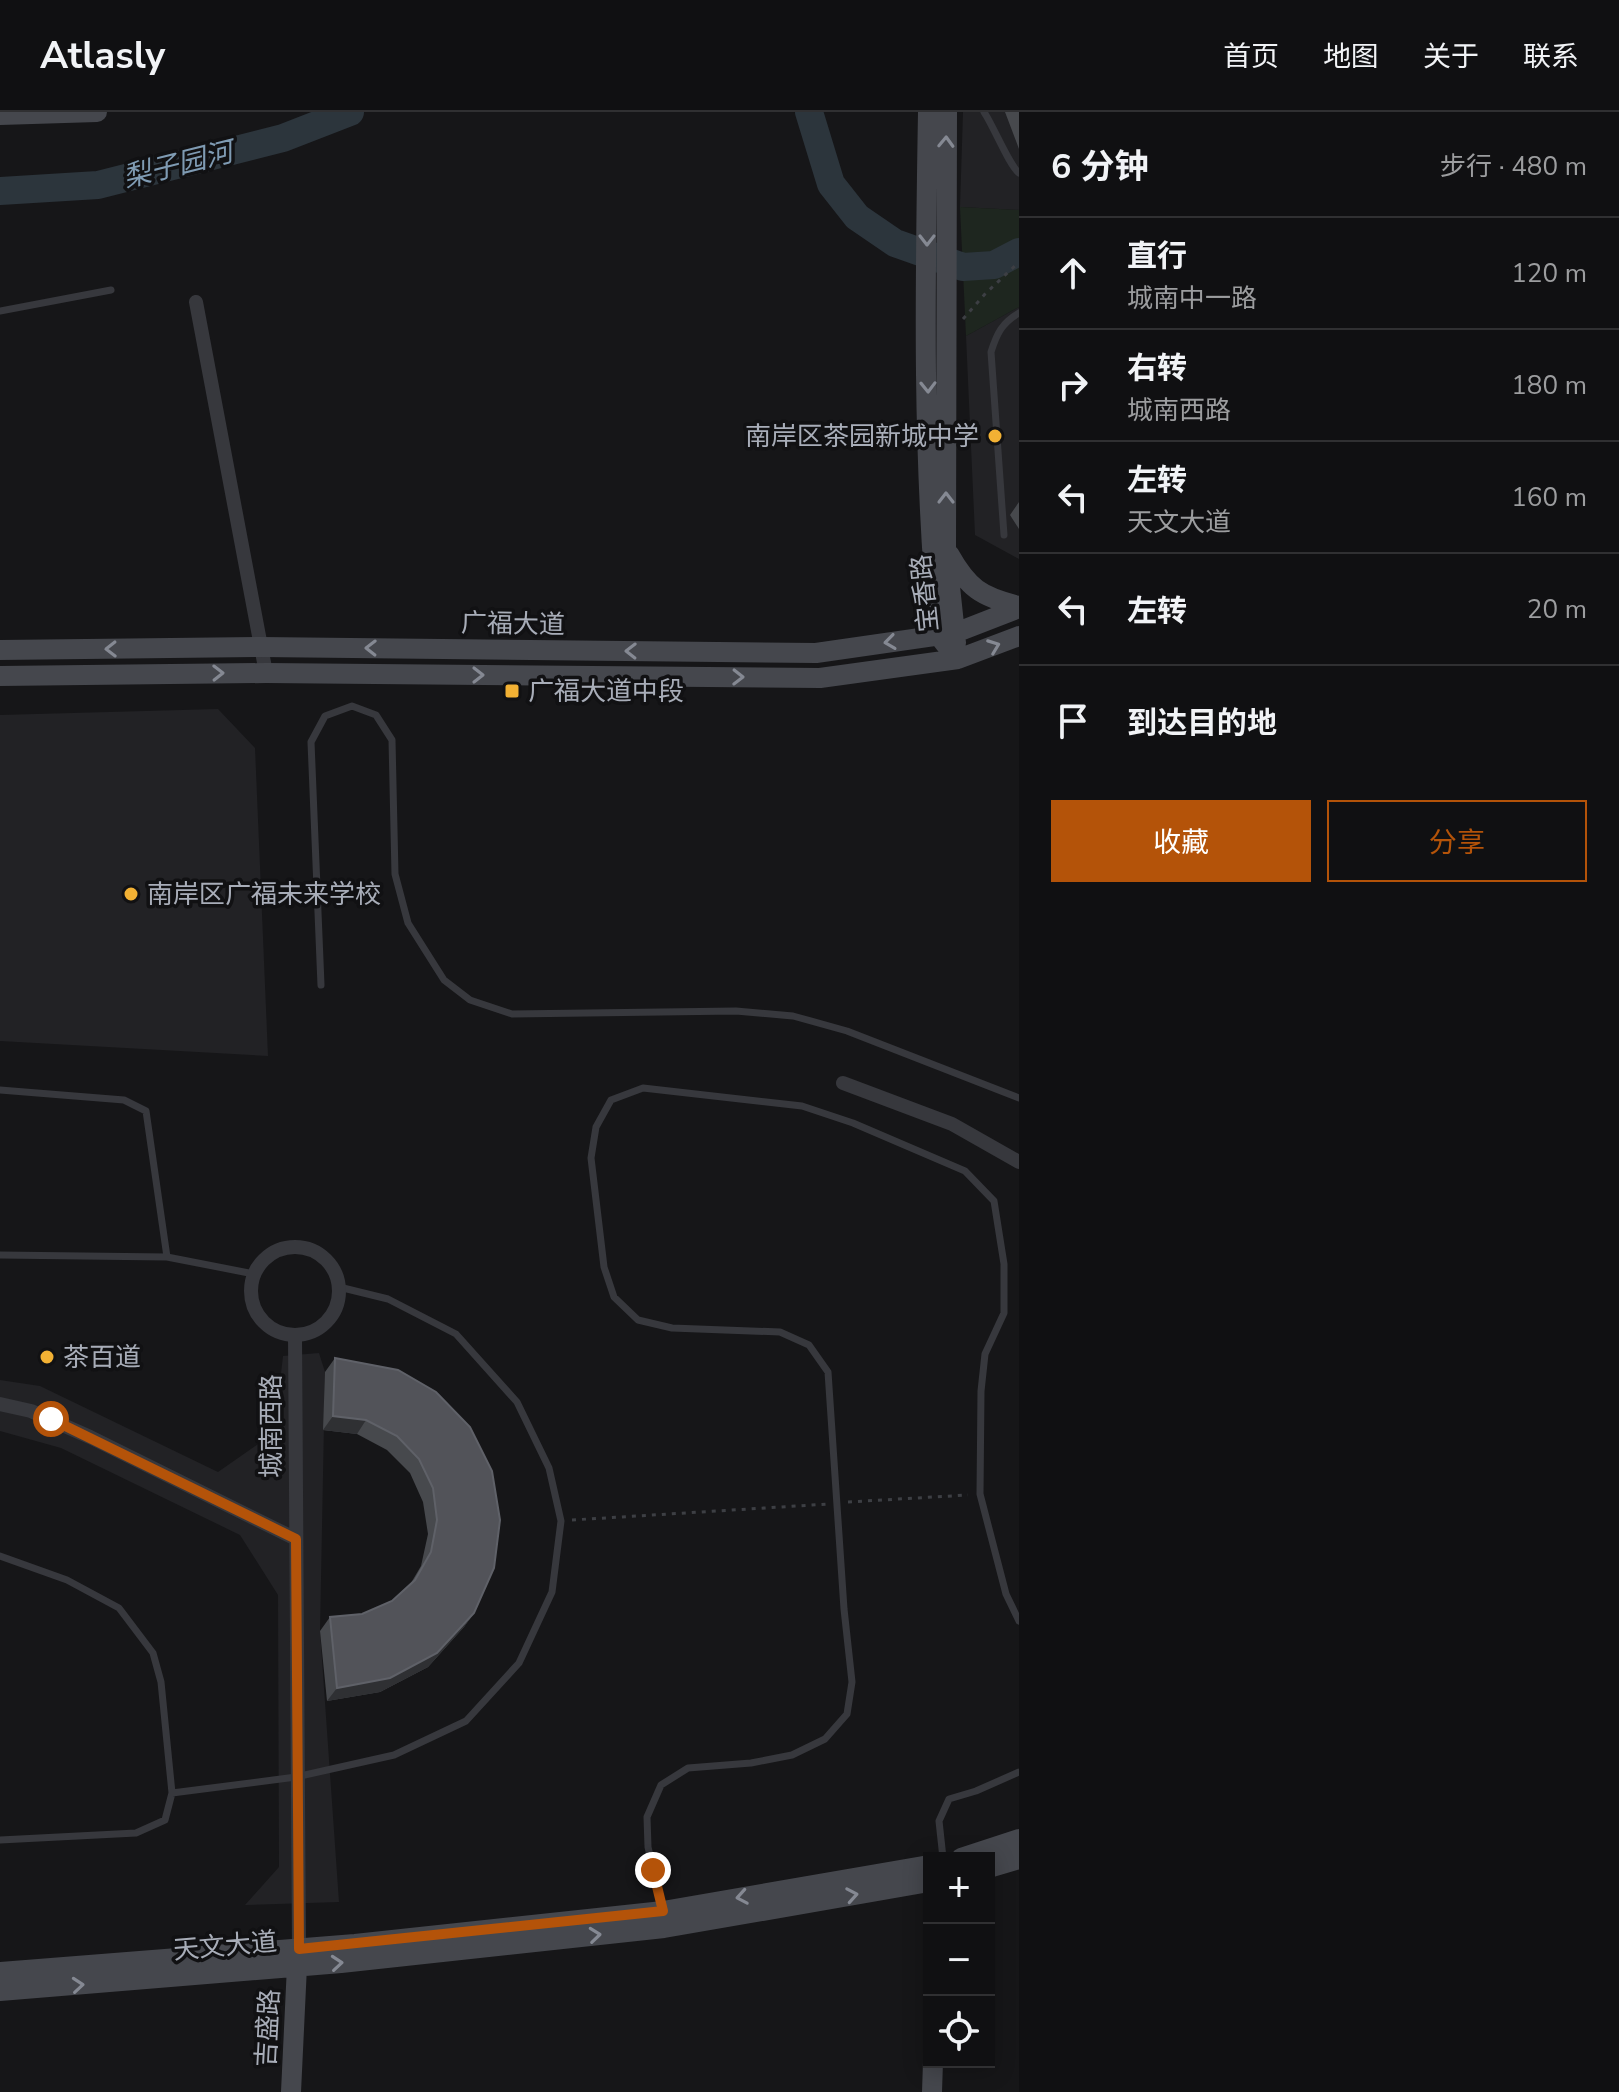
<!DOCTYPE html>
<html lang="zh">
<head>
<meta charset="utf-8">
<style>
	body { margin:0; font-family:"Nunito Sans","Noto Sans SC",sans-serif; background:#1e1e20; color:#f1f3f6 }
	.controls { position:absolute; right:24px; bottom:24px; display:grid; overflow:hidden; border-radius:0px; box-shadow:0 4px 20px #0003 }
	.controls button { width:72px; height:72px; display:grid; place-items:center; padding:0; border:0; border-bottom:2px solid #303032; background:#101012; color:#f1f3f6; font:40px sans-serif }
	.stop { position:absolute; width:24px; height:24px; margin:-18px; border:6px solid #b45309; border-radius:50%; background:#fff }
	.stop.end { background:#b45309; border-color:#fff; box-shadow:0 2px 8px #0008 }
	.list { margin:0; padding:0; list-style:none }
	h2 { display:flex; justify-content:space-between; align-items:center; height:104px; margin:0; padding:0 32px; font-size:34px }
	h2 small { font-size:26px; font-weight:400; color:#9c9d9f }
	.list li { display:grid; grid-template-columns:52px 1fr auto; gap:24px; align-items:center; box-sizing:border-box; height:112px; padding:0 32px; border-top:2px solid #303032 }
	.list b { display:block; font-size:30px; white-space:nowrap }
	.list p { margin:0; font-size:26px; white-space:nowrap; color:#9c9d9f }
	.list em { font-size:26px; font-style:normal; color:#9c9d9f }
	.actions { display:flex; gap:16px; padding:24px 32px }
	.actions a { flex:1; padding:18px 0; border:2px solid #b45309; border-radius:0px; text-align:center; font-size:28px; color:#b45309 }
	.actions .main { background:#b45309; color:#fff }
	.icon { flex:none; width:44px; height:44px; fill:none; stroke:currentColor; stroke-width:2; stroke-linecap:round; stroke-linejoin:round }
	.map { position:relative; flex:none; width:1019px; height:1980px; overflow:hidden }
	header { display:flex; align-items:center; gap:48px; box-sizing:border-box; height:112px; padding:0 40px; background:#101012; border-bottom:2px solid #303032 }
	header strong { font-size:38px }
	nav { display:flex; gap:44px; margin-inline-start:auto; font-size:28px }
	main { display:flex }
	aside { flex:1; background:#101012 }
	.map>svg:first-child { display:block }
	.built { fill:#222225 }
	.green { fill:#1e261f }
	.water { fill:#2c353c }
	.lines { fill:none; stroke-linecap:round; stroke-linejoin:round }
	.river { stroke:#2c353c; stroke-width:28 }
	.path { stroke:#3d3f44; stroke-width:3; stroke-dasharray:4 6; stroke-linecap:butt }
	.lane { stroke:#37383d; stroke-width:7 }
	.street { stroke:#37383d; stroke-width:14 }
	.secondary { stroke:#45474d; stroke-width:20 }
	.wall { fill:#47494d }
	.shaded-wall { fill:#2f3033 }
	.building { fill:#525359; stroke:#5f6168; stroke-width:2 }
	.oneway { stroke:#858993 }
	.route { stroke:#b45309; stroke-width:10 }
	.poi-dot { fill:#f2b134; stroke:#111113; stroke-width:3 }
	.labels { text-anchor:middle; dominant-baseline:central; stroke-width:7; stroke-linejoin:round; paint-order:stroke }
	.poi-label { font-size:26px; fill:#a8adb8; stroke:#111113; text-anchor:start }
	.street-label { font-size:26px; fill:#a8adb8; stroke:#111113 }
	.water-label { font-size:28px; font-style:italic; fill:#7f9bb3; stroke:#111113 }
</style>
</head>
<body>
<header>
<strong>Atlasly</strong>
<nav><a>首页</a><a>地图</a><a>关于</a><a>联系</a></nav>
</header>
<main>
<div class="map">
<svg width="1019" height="1980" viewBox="0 0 1019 1980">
	<rect width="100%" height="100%" fill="#161618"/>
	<path class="built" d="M963,0h56v98l-59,-3z
		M1019,195v252l-44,-24 -9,-199z
		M218,597l37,39 13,308 -268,-15v-326z
		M319,1241l6,19 -5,259 19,271 -94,3 34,-38 -1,-272 -38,-60 -179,-87 -61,-17v-51l40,6 178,86 56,-39 9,-77z"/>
	<path class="green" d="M960,95l59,3v97l-53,29z"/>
	<path class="water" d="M1019,136v8l-19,13 -37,5 -1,-18c19,12 38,-2 57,-8z"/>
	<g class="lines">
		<path class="river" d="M809,0l22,72 26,33 38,26 68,24 31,-2 25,-13
			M0,79l98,-6 185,-47 67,-26"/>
		<path class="path" d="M963,207l22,-25 34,-32
			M848,1390l120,-7
			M572,1408l256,-16"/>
		<path class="lane" d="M984,0c10,15 25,53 35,61
			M0,199l111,-21
			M1004,423l-13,-183c6,-19 11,-29 28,-39
			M321,873l-10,-243 14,-26 27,-10 24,9 16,25 3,134 13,49 36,57 26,20 42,14 224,-3 57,5 54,15 172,67
			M0,978l124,10 22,11 21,146
			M0,1143l167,2 87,17
			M0,1444l67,24 52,28 34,45 8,29 11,111 -7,27 -29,13 -136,7
			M172,1681l124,-16 98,-22 72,-34 53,-58 33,-71 9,-71 -12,-53 -32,-66 -61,-68 -68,-35 -49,-12
			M943,1746l-4,-37 10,-22 27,-8 43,-19
			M662,1795l-14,-60 -1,-30 14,-32 27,-17 63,-5 41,-8 33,-16 22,-25 5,-32 -8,-73 -16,-237 -19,-27 -29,-13 -108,-4 -34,-8 -24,-23 -10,-30 -13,-109 5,-31 15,-27 32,-12 159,18 51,17 112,48 29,30 10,63v49l-19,41 -4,37 -1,103 26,100 13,27"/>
		<path class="street" d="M196,190l70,371
			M843,971l109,41 67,38
			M251 1179a44 44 0 1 1 88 0a44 44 0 1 1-88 0Z
			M295,1223l4,614
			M0,1292l31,7 59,26 206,102"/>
		<path class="secondary" d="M928,0c-3,174 -6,350 11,524l7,9
			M947,0l-1,437 10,94
			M0,3l97,-3
			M949,442c19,34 32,43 70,52
			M0,538l261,-3 555,6 139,-20 64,-25
			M0,564l266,-3 554,5 138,-19 61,-23
			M961,1746l58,-19
			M989,1756l30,-9
			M0,1860l355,-28 308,-33 266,-46
			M0,1879l341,-28 323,-35 265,-46
			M291,1980l6,-126
			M932,1980l1,-30"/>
	</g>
	<path class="wall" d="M1005,0h14v37z
		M1019,390v27l-9,-14z
		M335,1246l63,12 76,243 -10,14 -36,40 -48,25 -53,9 -7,-70 10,-14 32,-3 30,-13 19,-18 10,-17 7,-32 -5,-32 -13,-29 -23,-23 -30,-16 -34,-4 2,-58z"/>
	<path class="shaded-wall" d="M333,1304l33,4 -9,14 -34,-4z
		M474,1501l-10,14 -36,40 -48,25 -53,9 10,-13z"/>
	<path class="building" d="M335,1246l63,12 38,22 34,35 22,44 8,49 -6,48 -20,45 -37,40 -47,25 -53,10 -7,-71 32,-3 30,-13 23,-21 16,-28 6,-32 -4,-32 -14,-29 -22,-23 -31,-16 -33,-4z"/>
	<defs><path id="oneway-chevron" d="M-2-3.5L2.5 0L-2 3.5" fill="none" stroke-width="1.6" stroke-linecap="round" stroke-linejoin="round" transform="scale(2)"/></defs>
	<g class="oneway">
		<use href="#oneway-chevron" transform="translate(946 30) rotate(-88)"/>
		<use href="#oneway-chevron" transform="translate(927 128) rotate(90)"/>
		<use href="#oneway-chevron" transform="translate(928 275) rotate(89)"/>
		<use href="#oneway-chevron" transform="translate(946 386) rotate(-90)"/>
		<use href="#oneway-chevron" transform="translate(890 530) rotate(172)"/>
		<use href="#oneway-chevron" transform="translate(994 534) rotate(-21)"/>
		<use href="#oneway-chevron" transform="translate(371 536) rotate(-179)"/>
		<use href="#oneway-chevron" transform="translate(111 537) rotate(179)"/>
		<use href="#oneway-chevron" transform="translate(631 539) rotate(-179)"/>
		<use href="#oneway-chevron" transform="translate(218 561) rotate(-1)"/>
		<use href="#oneway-chevron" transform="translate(478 563)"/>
		<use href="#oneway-chevron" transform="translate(738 565) rotate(1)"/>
		<use href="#oneway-chevron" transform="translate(852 1783) rotate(-10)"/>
		<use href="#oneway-chevron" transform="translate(742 1785) rotate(170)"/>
		<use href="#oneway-chevron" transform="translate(595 1823) rotate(-6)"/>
		<use href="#oneway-chevron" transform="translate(337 1851) rotate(-5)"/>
		<use href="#oneway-chevron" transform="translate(78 1873) rotate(-5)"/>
	</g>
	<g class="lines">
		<path class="route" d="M51,1307l245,120 3,410 364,-38 -10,-41"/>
	</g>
	<g class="poi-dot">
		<circle cx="995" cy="324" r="8"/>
		<rect x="504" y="571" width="16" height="16" rx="4"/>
		<circle cx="131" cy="782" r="8"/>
		<circle cx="47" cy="1245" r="8"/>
	</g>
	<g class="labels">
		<g class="poi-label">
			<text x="979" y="324" text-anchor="end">南岸区茶园新城中学</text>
			<text x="528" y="579">广福大道中段</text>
			<text x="147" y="782">南岸区广福未来学校</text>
			<text x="63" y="1245">茶百道</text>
		</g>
		<g class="street-label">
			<text transform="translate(925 481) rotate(-96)">宝香路</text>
			<text transform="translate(513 512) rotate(1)">广福大道</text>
			<text transform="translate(271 1314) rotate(-90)">城南西路</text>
			<text transform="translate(225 1834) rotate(-5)">天文大道</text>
			<text transform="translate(268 1916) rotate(-87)">吉盛路</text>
		</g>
		<g class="water-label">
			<text transform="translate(178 53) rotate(-14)">梨子园河</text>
		</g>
	</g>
</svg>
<div class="controls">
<button>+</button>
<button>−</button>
<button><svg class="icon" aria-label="locate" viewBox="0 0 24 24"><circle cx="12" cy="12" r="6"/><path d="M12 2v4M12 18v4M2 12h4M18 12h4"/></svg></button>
</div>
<div class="stop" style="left:51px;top:1307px"></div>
<div class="stop end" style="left:653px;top:1758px"></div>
</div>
<aside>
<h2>6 分钟<small>步行 · 480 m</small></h2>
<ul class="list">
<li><svg class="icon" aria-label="ahead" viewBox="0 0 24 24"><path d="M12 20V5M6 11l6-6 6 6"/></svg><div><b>直行</b><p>城南中一路</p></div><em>120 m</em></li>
<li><svg class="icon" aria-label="right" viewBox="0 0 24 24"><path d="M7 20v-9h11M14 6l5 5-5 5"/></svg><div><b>右转</b><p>城南西路</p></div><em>180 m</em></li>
<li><svg class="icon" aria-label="left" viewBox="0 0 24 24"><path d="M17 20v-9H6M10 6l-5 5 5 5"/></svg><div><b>左转</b><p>天文大道</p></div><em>160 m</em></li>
<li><svg class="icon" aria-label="left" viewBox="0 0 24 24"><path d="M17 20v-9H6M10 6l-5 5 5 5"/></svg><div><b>左转</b></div><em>20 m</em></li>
<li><svg class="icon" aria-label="arrive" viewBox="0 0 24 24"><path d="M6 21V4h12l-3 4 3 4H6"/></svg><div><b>到达目的地</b></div></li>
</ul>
<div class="actions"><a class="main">收藏</a><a>分享</a></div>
</aside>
</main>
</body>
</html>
